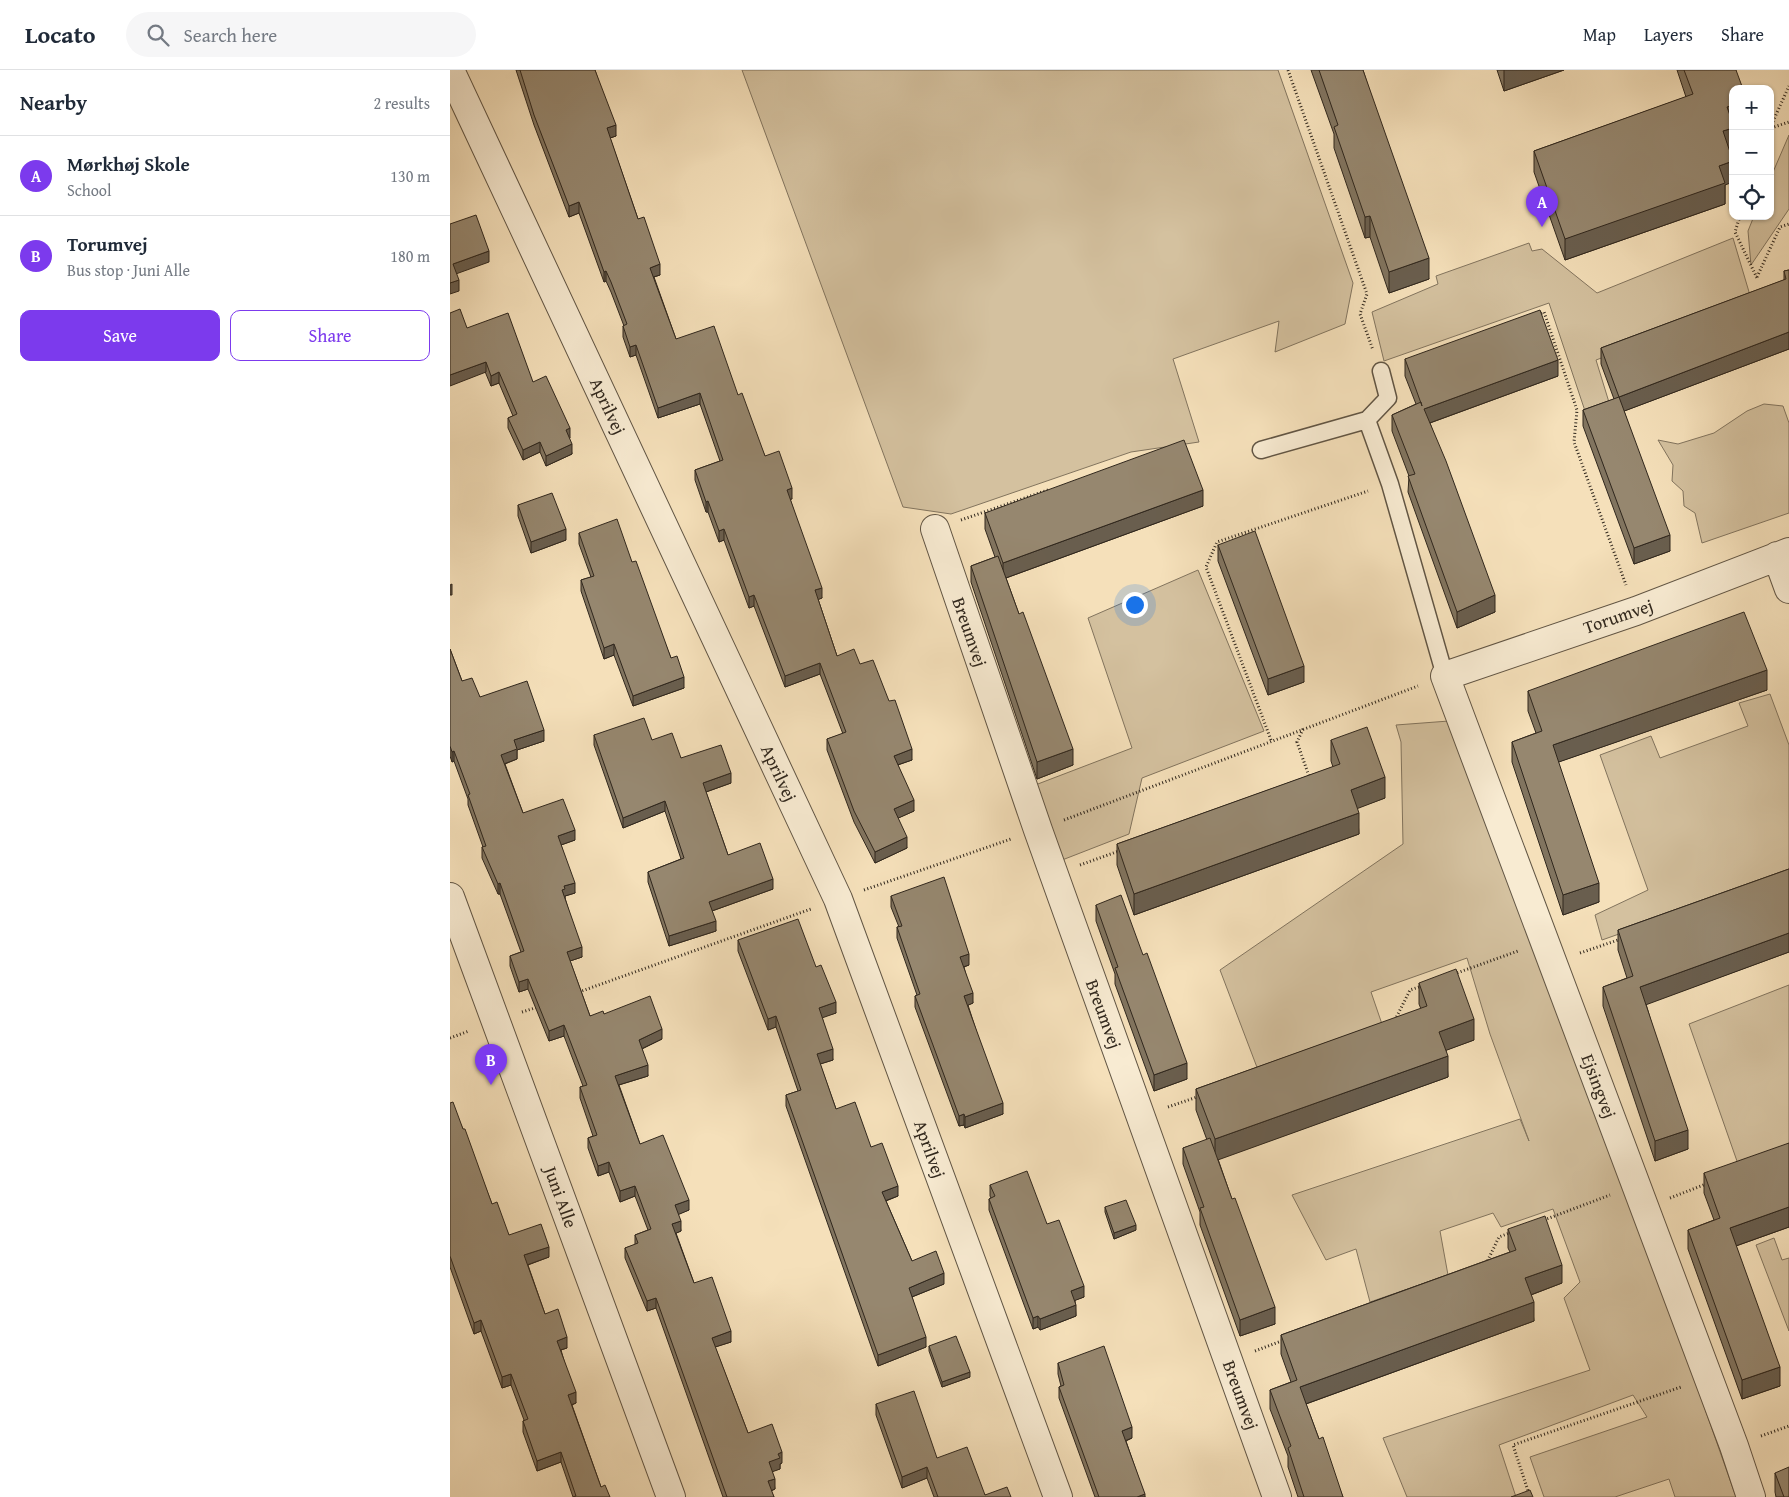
<!DOCTYPE html>
<html lang="en">
<head>
<meta charset="utf-8">
<style>
	body { margin:0; font-family:"Gentium Book Plus",serif; background:#f6f6f7; color:#1f2937 }
	.controls { position:absolute; right:15px; top:15px; display:grid; overflow:hidden; border-radius:10px; box-shadow:0 1px 4px #0004 }
	.controls button { width:45px; height:45px; display:grid; place-items:center; padding:0; border:0; border-bottom:1px solid #e0e1e3; background:#fff; color:#1f2937; font:25px sans-serif }
	.you { position:absolute; left:684px; top:534px; width:18px; height:18px; margin:-12px; border:4px solid #fff; border-radius:50%; background:#1a73e8; box-shadow:0 0 0 8px #1a73e833 }
	.badge { display:grid; place-items:center; width:32px; height:32px; border-radius:50%; background:#7c3aed; color:#fff; font-size:16px; font-weight:700 }
	.pin { position:absolute; translate:-50% -41px; filter:drop-shadow(0 1px 2px #0008) }
	.pin::after { content:''; position:absolute; top:26px; width:18px; height:15px; background:inherit; clip-path:polygon(0 0,100% 0,50% 100%) }
	.list { margin:0; padding:0; list-style:none }
	h2 { display:flex; justify-content:space-between; align-items:center; height:65px; margin:0; padding:0 20px; font-size:21px }
	h2 small { font-size:16px; font-weight:400; color:#747a83 }
	.list li { display:grid; grid-template-columns:32px 1fr auto; gap:15px; align-items:center; box-sizing:border-box; height:80px; padding:0 20px; border-top:1px solid #e0e1e3 }
	.list b { display:block; font-size:19px; white-space:nowrap }
	.list p { margin:0; font-size:16px; white-space:nowrap; color:#747a83 }
	.list em { font-size:16px; font-style:normal; color:#747a83 }
	.actions { display:flex; gap:10px; padding:15px 20px }
	.actions a { flex:1; padding:11px 0; border:1px solid #7c3aed; border-radius:10px; text-align:center; font-size:18px; color:#7c3aed }
	.actions .main { background:#7c3aed; color:#fff }
	.icon { flex:none; width:28px; height:28px; fill:none; stroke:currentColor; stroke-width:2; stroke-linecap:round; stroke-linejoin:round }
	.map { position:relative; flex:none; width:1339px; height:1427px; overflow:hidden }
	header { display:flex; align-items:center; gap:30px; box-sizing:border-box; height:70px; padding:0 25px; background:#fff; border-bottom:1px solid #e0e1e3 }
	header strong { font-size:24px }
	nav { display:flex; gap:28px; margin-inline-start:auto; font-size:18px }
	.search { width:350px; height:45px; background:#f6f6f7; display:flex; align-items:center; gap:12px; box-sizing:border-box; padding:0 18px; border-radius:28px; color:#747a83; font-size:19px }
	main { display:flex }
	aside { flex:1; background:#fff }
	.map>svg:first-child { display:block }
	.green { fill:#d4c19f; stroke:#82745e }
	.lines { fill:none; stroke-linecap:round; stroke-linejoin:round }
	.service-casing { stroke:#615544; stroke-width:19 }
	.minor-casing { stroke:#615544; stroke-width:30 }
	.path { stroke:#30271d; stroke-width:3; stroke-dasharray:1 2.5; stroke-linecap:butt }
	.service { stroke:#f8ebd2; stroke-width:16 }
	.minor { stroke:#f8ebd2; stroke-width:28 }
	.wall { fill:#81745f; stroke:#30271d }
	.shaded-wall { fill:#695e4e; stroke:#30271d }
	.building { fill:#96876f; stroke:#30271d }
	.labels { text-anchor:middle; dominant-baseline:central; stroke-width:4; stroke-linejoin:round; paint-order:stroke }
	.street-label { font-size:18px; fill:#30271d; stroke:#f8ebd2 }
</style>
</head>
<body>
<header>
<strong>Locato</strong>
<div class="search"><svg class="icon" aria-label="search" viewBox="0 0 24 24"><circle cx="10" cy="10" r="6"/><path d="M15 15l6 6"/></svg>Search here</div>
<nav><a>Map</a><a>Layers</a><a>Share</a></nav>
</header>
<main>
<aside>
<h2>Nearby<small>2 results</small></h2>
<ul class="list">
<li><span class="badge">A</span><div><b>Mørkhøj Skole</b><p>School</p></div><em>130 m</em></li>
<li><span class="badge">B</span><div><b>Torumvej</b><p>Bus stop · Juni Alle</p></div><em>180 m</em></li>
</ul>
<div class="actions"><a class="main">Save</a><a>Share</a></div>
</aside>
<div class="map">
<svg width="1339" height="1427" viewBox="0 0 1339 1427">
	<rect width="100%" height="100%" fill="#f5e0ba"/>
	<filter id="stains"><feTurbulence type="fractalNoise" baseFrequency=".004" numOctaves="4"/><feColorMatrix values="0 0 0 0 .2 0 0 0 0 .09 0 0 0 0 .02 0 0 0 .5 -.17"/></filter>
	<radialGradient id="worn" r=".72"><stop offset=".6" stop-color="#630" stop-opacity="0"/><stop offset="1" stop-color="#630" stop-opacity=".3"/></radialGradient>
	<path class="green" d="M292,0h536l75,213 -8,41 -70,28 4,-31 -106,38 26,83 -68,10 -180,62 -48,-7z
		M1339,65v74l-38,56 -3,-34 6,-15h16v-37z
		M1283,168l19,64 -156,58 16,52 -24,8 -39,-117 -165,58 -12,-49 66,-28 -2,-8 93,-33 3,8 10,-2 55,44z
		M1314,334l19,2 6,17v90l-87,30 -7,-30 -11,-7 -1,-15 -11,-10 1,-16 -15,-25 20,4 36,-11 33,-22z
		M748,500l66,161 -122,47 -13,56 -72,28 -27,-75 102,-39 -44,-130z
		M1320,624l19,51v129l-187,66 -7,-25 53,-25 -48,-135 51,-19 9,22 88,-32 -9,-23z
		M999,651l145,373 142,403h-61l-6,-18 -54,18h-71l-14,-40 117,-40 -14,-22 -134,50 17,52h-109l-24,-59 207,-68 -26,-72 16,-16 -27,-73 -52,18 -8,-14 -53,18 8,44 -78,27 -14,-53 -30,11 -34,-65 228,-76 9,22 -39,-107 -23,-76 -96,34 12,35 -125,43 -38,-100 183,-126 -2,-102 -5,-17z
		M1339,915v161l-51,18 -49,-140z
		M1324,1168l8,22 7,-2v73l-33,-86z"/>
	<g class="lines">
		<g class="service-casing">
			<path id="service" d="M917,350l21,-22 -7,-27
				M811,380l106,-30 23,64 55,192"/>
		</g>
		<g class="minor-casing">
			<path id="minor" d="M0,0l388,829 220,598
				M485,459l103,301 239,667
				M1327,486l12,33
				M0,827l221,600
				M1301,1427l-17,-51 -289,-770 191,-65 153,-59"/>
		</g>
		<path class="path" d="M838,0l79,224 -7,20 13,36
			M1320,58l19,-42
			M1321,58l18,-6
			M1290,146l-5,16 22,46
			M1307,207l23,-50 9,-3
			M1088,245l6,-3 33,98 -3,32 52,143
			M511,450l87,-30
			M853,659l-6,13 13,37
			M821,670l-65,-173 11,-25 151,-51
			M614,750l354,-134
			M630,795l39,-14
			M414,820l147,-51
			M1130,883l41,-14
			M1004,904l64,-23
			M129,922l232,-83
			M72,942l16,-5
			M945,950l15,-30 12,-4
			M0,968l19,-7
			M718,1037l32,-11
			M1220,1128l36,-14
			M1094,1150l66,-25
			M1036,1194l13,-27 13,-5
			M805,1281l29,-11
			M1311,1366l28,-10
			M1080,1427l-17,-52 168,-58"/>
		<use href="#service" class="service"/>
		<use href="#minor" class="minor"/>
	</g>
	<path class="wall" d="M66,0h79l21,66 -6,2 28,81 22,56 -6,2 22,62 62,56 27,61 27,43h-2l32,99 -4,1 19,57 23,8 52,96 -14,5 16,46 -16,7 9,30 -32,15 -21,-41 -27,-72v-11l16,-5 -23,-60 -35,13 -31,-81 -5,2 -25,-68 -5,2 -11,-30h-2l-11,-32v-10l25,-9 -20,-57 -42,14 -22,-63 -6,2 -7,-20v-11h1l-13,-34 -5,-11 -2,1 -25,-69 -10,4 -35,-92z
		M861,0h52l66,209 -40,14 -19,-56 -5,1 -31,-90v-14z
		M1047,0h67l-60,21z
		M1227,0h59l-3,19v60l-4,1 -4,35v19l-160,56 -31,-88v-21l152,-54z
		M1339,200v79l-165,62 46,140 -36,13 -51,-138v-16l31,-11 -13,-35v-16l183,-68v-9z
		M17,258l66,54 37,56h-1l3,16 -26,12 -6,-14 -17,8 -15,-32v-10l5,-2 -14,-33 -8,3z
		M955,289l153,17 -128,47 65,189 -38,16 -49,-136 1,-16 -17,-45v-16l24,-11 -11,-28z
		M68,435l48,35 -35,13 -13,-37z
		M753,436l-197,72 67,187 -36,14 -66,-197v-16l24,-9 -10,-28v-16z
		M129,463l53,29 39,96 13,30 -51,18 -19,-51 -10,4 -23,-68v-11l10,-3 -12,-33z
		M768,475l86,137 -36,13 -50,-134z
		M0,579l12,32 18,16 64,44 -27,9v9l-12,5 18,49 52,27 -14,5 14,48 -10,3v2l17,59 -12,4 20,55 14,-2 58,25 -20,10 6,27 -29,9 21,59 49,66 -11,4 3,17 -5,2 18,50 37,59 -16,5 33,86 34,30 -2,1v5l-8,2 3,18 -4,2 3,6h-51l-67,-189 -9,3 -22,-53v-10l10,-3v-10l13,-5 -13,-34 -15,6 -11,-30 -11,4 -10,-28v-10l5,-2 -13,-38v-11l3,-1 -19,-50 -15,5 -21,-52 -9,3 -9,-26v-10l11,-4 -21,-58h-2l-16,-36v-11h1l-15,-42v-6l-14,-38 -2,1 -2,-6z
		M1317,620l-209,72 41,140 -36,13 -51,-153v-20l24,-9 -8,-22v-20z
		M144,665l58,5 29,18 50,25 -25,9 22,63 45,34 -61,22 4,20 -47,15 -21,-64v-10l33,-13 -16,-48 -42,17 -29,-83z
		M881,670l54,58 -28,10 2,26 -225,81 -17,-50v-21l216,-77 -2,-6z
		M1339,799v83l-143,52 42,145 -33,12 -52,-155v-19l24,-9 -9,-28v-20z
		M441,826l78,69 -5,2 9,36 -5,2 35,109 -38,14 -1,-3 -5,1 -44,-119v-11l2,-1 -20,-57v-11h2l-8,-20z
		M646,835l91,174 -33,12 -39,-107v-10l-19,-53z
		M288,870l78,27 20,46 -14,4 11,43 -13,4 16,45 35,38 27,49 -12,5 26,60 32,23 -32,13 14,50 -48,19 -92,-260v-11l12,-4 -22,-64 -8,3 -30,-79z
		M969,913l55,57 -28,10 2,27 -230,82 57,165 -35,12 -40,-111v-13l-17,-48v-16l24,-8 -11,-30v-21l225,-80 -2,-5z
		M0,1033l13,26 29,75 17,31 40,22 -21,8 17,49 22,34 -6,2 15,53 -4,2 29,82 -28,10 -12,-35 -24,9 -14,-39v-11l1,-1 -13,-35 -9,3 -21,-57 -7,3 -24,-67z
		M1254,1103l85,54 -53,19 44,140 -38,13 -54,-150v-19l26,-10 -10,-27z
		M540,1115l57,39 37,73 -9,3 1,16 -36,14 -2,-3 -5,2 -44,-119v-11l2,-1 -1,-2z
		M655,1137l31,23 -22,9 -9,-27z
		M1058,1159l54,54 -31,12 3,26 -228,83 13,35 24,58h-45l-10,-30v-11l-18,-47v-19l21,-8 -10,-28v-19l229,-83 -2,-4z
		M479,1276l41,31 -28,10 -13,-36z
		M608,1293l74,75 -6,3 19,56h-50l-36,-99v-11l2,-1 -3,-12z
		M426,1334l61,54 48,37 26,2h-77l-7,-19 -25,10 -26,-73z
		M1325,1403l14,24h-13l-1,-5z"/>
	<path class="shaded-wall" d="M1054,0h60l-60,21z
		M1283,35v21l-6,-19z
		M166,55v11l-9,3v-11z
		M1283,58v21l-10,3v-21z
		M1283,91v21l-8,3v19l-160,56v-21l154,-73z
		M129,132v11l-10,4v-11z
		M920,146v21l-5,1v-21z
		M39,181v11l-36,13v-11z
		M979,188v21l-40,14v-21z
		M210,194v11l-10,3v-10z
		M156,201v10l-2,1v-10z
		M9,210v11l-9,3v-11z
		M1339,262v17l-170,64v-16z
		M186,275v10l-6,2v-10z
		M1108,290v16l-134,49v-16z
		M36,292v10l-36,14v-11z
		M49,302v11l-8,3v-10z
		M250,323v11l-42,14v-10z
		M120,358v10l-4,2v-10z
		M90,372v10l-17,8v-10z
		M122,374v10l-26,12v-10z
		M342,418v11l-5,1v-10z
		M753,420v16l-200,73v-16z
		M258,431v11h-2v-10z
		M116,459v11l-35,13v-11z
		M274,459v11l-5,2v-11z
		M1220,465v16l-36,13v-16z
		M2,514v11h-2v-10z
		M372,518v10l-7,3v-11z
		M304,525v11l-5,2v-11z
		M1045,525v17l-38,16v-16z
		M164,574v11l-10,4v-11z
		M370,593v11l-35,13v-11z
		M854,596v16l-36,13v-16z
		M1317,600v20l-214,74v-19z
		M234,607v11l-51,18v-10z
		M94,660v11l-27,9v9l-16,6v-10l13,-15z
		M462,679v11l-18,6v-10z
		M623,679v16l-36,14v-17z
		M4,681v10l-2,1v-10z
		M281,703v10l-28,10v-10z
		M935,707v21l-34,13v-21z
		M464,730v11l-20,9v-11z
		M215,731v10l-42,17v-10z
		M909,743v21l-225,81v-21z
		M125,760v10l-17,6v-10z
		M457,767v11l-32,15v-11z
		M323,809v10l-64,23v-10z
		M50,813v11h-2v-10z
		M125,813v10l-10,3v4l-3,-10 2,-4z
		M1149,813v19l-36,13v-20z
		M266,851v10l-47,15v-10z
		M1339,863v19l-149,55v-20z
		M132,877v10l-15,5v-10z
		M519,884v11l-9,3v-11z
		M78,909v10l-9,3v-10z
		M523,923v10l-9,4v-11z
		M386,932v11l-17,6v-11z
		M326,946v11l-8,3v-11z
		M1024,949v21l-35,13v-21z
		M114,955v11l-15,5v-10z
		M212,959v10l-23,11v-10z
		M383,979v11l-16,5v-11z
		M998,986v21l-233,84v-22z
		M737,993v16l-33,12v-16z
		M198,995v11l-33,10v-10z
		M553,1033v11l-38,14v-11z
		M514,1044v11l-5,1v-10z
		M1238,1060v19l-33,12v-20z
		M159,1092v10l-11,4v-10z
		M185,1116v10l-15,6v-11z
		M448,1116v10l-16,6v-10z
		M239,1130v10l-14,6v-11z
		M1339,1137v20l-59,21v-20z
		M231,1151v10l-9,4v-11z
		M686,1155v5l-22,9v-6z
		M99,1177v10l-25,9v-11z
		M1112,1195v18l-37,14v-19z
		M494,1203v11l-35,14v-10z
		M634,1216v11l-13,5v-11z
		M206,1228v10l-9,3v-10z
		M1084,1232v19l-234,85v-19z
		M626,1235v11l-36,14v-11z
		M825,1237v17l-35,12v-16z
		M588,1246v11l-5,2v-11z
		M31,1250v11l-7,3v-11z
		M281,1261v11l-19,6v-10z
		M117,1267v11l-10,3v-10z
		M476,1267v10l-48,19v-11z
		M1330,1297v19l-38,13v-19z
		M520,1302v5l-28,10v-5z
		M61,1304v11l-9,3v-11z
		M126,1322v11l-8,3v-11z
		M682,1357v11l-10,4v-11z
		M111,1382v10l-24,9v-10z
		M332,1382v11l-2,1v5l-11,4v-11l9,-8z
		M477,1397v11l-25,10v-11z
		M325,1409v10l-7,3v-11z
		M695,1424v3h-8z"/>
	<path class="building" d="M70,0h75l21,55 -9,3 31,91 6,-2 16,47 -10,4 26,71 38,-13 24,69 4,-2 23,63 14,-5 13,37 -5,2 35,98 -7,2 22,66 17,-7 6,15 13,-4 16,41 6,-1 17,49 -18,7 20,44 -20,9 13,28 -32,15 -21,-41 -27,-72 19,-7 -26,-69 -35,13 -31,-81 -5,2 -25,-68 -5,2 -11,-30 -2,1 -11,-32 28,-10 -23,-67 -42,15 -22,-63 -6,2 -7,-21 4,-2 -16,-42 -5,-11 -2,1 -25,-70 -10,4 -35,-91z
		M869,0h44l66,188 -40,14 -19,-56 -5,1 -31,-90 4,-2z
		M1234,0h52l7,19h-10v16l-6,2 6,17v4l-10,3 10,30 -14,5 6,17 -160,56 -31,-88 159,-57z
		M26,145l13,36 -36,13 6,16 -9,3v-59z
		M1339,200v62l-170,65 -18,-49 185,-69 -2,-8z
		M10,239l7,19 41,-15 25,69 13,-6 24,52 -4,2 6,14 -26,12 -6,-14 -17,8 -15,-32 9,-4 -18,-42 -8,4 -5,-14 -36,13v-62z
		M1090,240l18,50 -134,49 22,52 49,134 -38,17 -49,-136 7,-2 -23,-59 29,-13 1,4 -17,-47z
		M1169,327l51,138 -36,13 -51,-138z
		M734,370l19,50 -200,73 -18,-50z
		M102,423l14,36 -35,13 -13,-37z
		M167,449l15,43 4,-1 35,97 6,-2 7,21 -51,19 -19,-52 -10,4 -23,-68 13,-4 -15,-43z
		M805,461l49,135 -36,13 -50,-134z
		M548,486l21,58 4,-2 50,137 -36,13 -66,-196z
		M1294,542l23,58 -214,75 46,138 -36,12 -51,-153 30,-11 -14,-40z
		M0,579l12,32 10,-3 8,19 47,-16 17,49 -30,10 3,9 -16,6 22,58 40,-14 12,31 -17,6 17,47 -11,3 1,3 -3,1 20,57 -15,5 23,64 13,-5 1,3 46,-18 12,33 -23,11 9,25 -33,11 25,68 23,-9 26,65 -14,5 6,16 -9,3 22,59 18,-6 19,54 -19,7 36,95 24,-9 10,28 -4,2 2,4 -11,4 6,17 -7,2 6,16h-47l-71,-199 -9,3 -22,-53 13,-5 -3,-8 16,-6 -16,-43 -15,5 -11,-29 -11,4 -10,-28 9,-3 -17,-48 7,-2 -23,-60 -15,6 -21,-52 -9,3 -9,-26 14,-5 -24,-68 -2,1 -16,-37 4,-1 -18,-51 2,-1 -16,-43 -2,1 -2,-6z
		M194,648l8,22 20,-7 9,25 40,-13 10,28 -28,10 25,72 32,-12 13,36 -64,23 7,19 -47,15 -21,-64 36,-14 -19,-57 -42,17 -29,-83z
		M917,657l18,50 -34,13 8,23 -225,81 -17,-50 223,-80 -9,-24z
		M1339,799v64l-149,54 48,143 -33,11 -52,-154 30,-11 -15,-46z
		M494,807l25,77 -9,3 13,36 -9,3 39,107 -38,14 -1,-3 -5,2 -44,-120 5,-2 -23,-67 5,-1 -11,-30z
		M671,825l22,60 4,-2 40,110 -33,12 -39,-107 3,-1 -22,-62z
		M348,849l18,48 5,-2 15,37 -17,6 14,41 -16,5 19,55 19,-7 16,45 11,-4 16,43 -16,6 30,69 24,-10 8,22 -35,15 17,49 -48,18 -92,-260 15,-5 -25,-74 -8,3 -30,-79z
		M1006,899l18,50 -35,13 9,24 -233,83 -19,-50 231,-83 -8,-23z
		M3,1032l10,27h2l27,75 5,-2 12,33 32,-11 8,23 -25,8 21,59 13,-5 9,28 -10,4 19,51 -8,3 33,92 4,-2 5,12h-37l3,-1 -15,-44 -24,9 -14,-40 5,-2 -17,-45 -9,3 -21,-57 -7,3 -24,-67v-153z
		M760,1068l22,61 3,-1 40,109 -35,13 -40,-112 4,-1 -21,-59z
		M1339,1073v64l-59,21 50,139 -38,13 -54,-150 32,-12 -16,-45z
		M577,1101l20,53 12,-4 25,66 -13,5 5,14 -36,14 -2,-3 -5,2 -44,-119 6,-3 -5,-11z
		M676,1130l10,25 -22,8 -9,-26z
		M1095,1146l17,49 -37,13 9,24 -234,85 19,52 4,-2 20,60h-39l-16,-49 3,-2 -21,-56 27,-10 -16,-45 235,-85 -8,-21z
		M506,1266l14,36 -28,10 -13,-36z
		M654,1276l28,81 -10,4 23,63 -8,3h-38l-40,-110 5,-2 -6,-22z
		M464,1321l23,67 30,-11 18,48 22,-8 4,10h-73l-11,-30 -25,10 -26,-73z
		M1339,1397v30h-5l-9,-24z
		M1080,1420l3,7h-22z"/>
	<g class="labels">
		<g class="street-label">
			<text transform="translate(158 336) rotate(65)">Aprilvej</text>
			<text transform="translate(1168 546) rotate(-19)">Torumvej</text>
			<text transform="translate(520 562) rotate(71)">Breumvej</text>
			<text transform="translate(329 703) rotate(65)">Aprilvej</text>
			<text transform="translate(654 944) rotate(70)">Breumvej</text>
			<text transform="translate(1149 1016) rotate(69)">Ejsingvej</text>
			<text transform="translate(480 1079) rotate(70)">Aprilvej</text>
			<text transform="translate(111 1127) rotate(70)">Juni Alle</text>
			<text transform="translate(791 1325) rotate(70)">Breumvej</text>
		</g>
	</g>
	<rect width="100%" height="100%" filter="url(#stains)"/>
	<rect width="100%" height="100%" fill="url(#worn)"/>
</svg>
<div class="controls">
<button>+</button>
<button>−</button>
<button><svg class="icon" aria-label="locate" viewBox="0 0 24 24"><circle cx="12" cy="12" r="6"/><path d="M12 2v4M12 18v4M2 12h4M18 12h4"/></svg></button>
</div>
<div class="you"></div>
<div class="pin badge" style="left:1092px;top:157px">A</div>
<div class="pin badge" style="left:41px;top:1015px">B</div>
</div>
</main>
</body>
</html>
